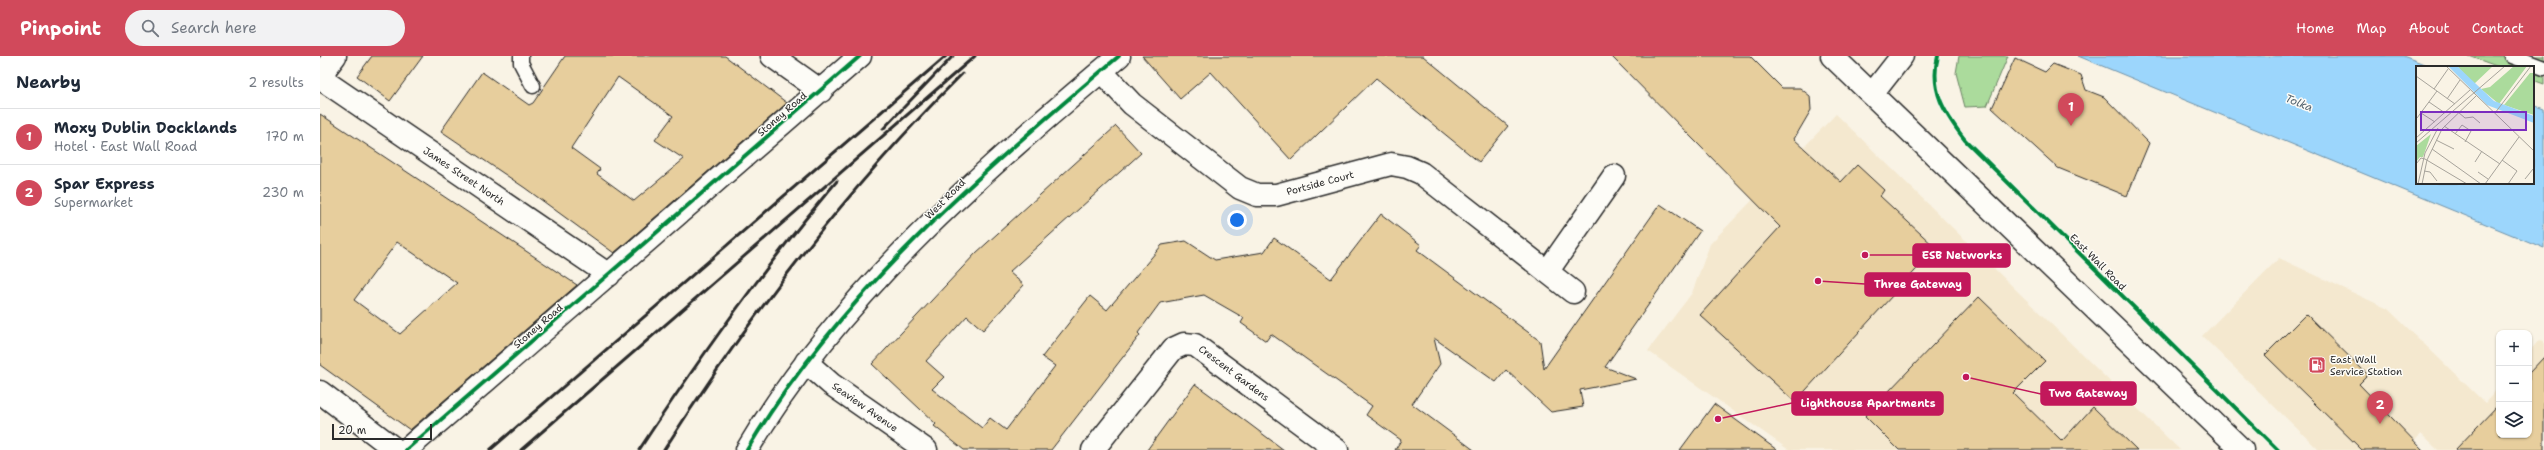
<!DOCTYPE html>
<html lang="en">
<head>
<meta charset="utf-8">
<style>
	body { margin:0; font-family:"Shantell Sans",sans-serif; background:#f2f2f3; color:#1f2937 }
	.controls { position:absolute; right:12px; bottom:12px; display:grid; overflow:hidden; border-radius:8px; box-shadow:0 1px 3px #0004 }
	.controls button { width:36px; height:36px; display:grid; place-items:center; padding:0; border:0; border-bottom:1px solid #e0e1e3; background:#fff; color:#1f2937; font:20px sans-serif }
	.scale { position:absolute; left:12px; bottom:10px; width:100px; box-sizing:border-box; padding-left:4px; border:2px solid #2b2b2b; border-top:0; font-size:11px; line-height:14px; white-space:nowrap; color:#2b2b2b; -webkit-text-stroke:3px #fdfcf7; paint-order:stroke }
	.you { position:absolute; left:917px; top:164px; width:14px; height:14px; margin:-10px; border:3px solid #fff; border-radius:50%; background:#1a73e8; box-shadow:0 0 0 6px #1a73e833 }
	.badge { display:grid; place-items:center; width:26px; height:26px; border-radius:50%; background:#d1495b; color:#fff; font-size:13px; font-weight:700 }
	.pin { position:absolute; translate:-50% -33px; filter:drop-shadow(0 1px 2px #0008) }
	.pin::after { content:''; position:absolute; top:21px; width:14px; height:12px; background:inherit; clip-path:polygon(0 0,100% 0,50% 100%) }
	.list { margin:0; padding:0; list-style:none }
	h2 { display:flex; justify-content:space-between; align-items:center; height:52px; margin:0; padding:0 16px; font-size:17px }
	h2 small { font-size:13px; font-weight:400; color:#747a83 }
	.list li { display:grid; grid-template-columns:26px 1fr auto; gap:12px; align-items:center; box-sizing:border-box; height:56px; padding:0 16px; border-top:1px solid #e0e1e3 }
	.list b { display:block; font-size:15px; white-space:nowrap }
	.list p { margin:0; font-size:13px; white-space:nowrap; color:#747a83 }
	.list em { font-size:13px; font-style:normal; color:#747a83 }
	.icon { flex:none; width:22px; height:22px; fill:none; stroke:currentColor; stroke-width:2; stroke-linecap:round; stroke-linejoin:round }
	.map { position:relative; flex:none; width:2224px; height:394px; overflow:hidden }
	header { display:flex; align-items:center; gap:24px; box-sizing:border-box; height:56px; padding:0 20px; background:#d1495b; color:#fff }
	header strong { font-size:19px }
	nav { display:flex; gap:22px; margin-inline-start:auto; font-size:14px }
	.search { width:280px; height:36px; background:#f2f2f3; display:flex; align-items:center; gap:10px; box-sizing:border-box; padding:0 14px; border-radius:22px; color:#747a83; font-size:15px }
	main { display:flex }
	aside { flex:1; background:#fff }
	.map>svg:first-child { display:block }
	.built { fill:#f4e8cf }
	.green { fill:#abdb9c; stroke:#6b8364 }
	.water { fill:#9cd6fc; stroke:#6f92a8 }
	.building { fill:#e7ce9d; stroke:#2b2b2b; fill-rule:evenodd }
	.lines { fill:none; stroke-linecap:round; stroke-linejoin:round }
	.lane-casing { stroke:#2b2b2b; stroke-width:17 }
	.street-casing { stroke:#2b2b2b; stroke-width:25 }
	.secondary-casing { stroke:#2b2b2b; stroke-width:25 }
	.lane { stroke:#fdfcf7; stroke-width:14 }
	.street { stroke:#fdfcf7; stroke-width:22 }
	.secondary { stroke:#fdfcf7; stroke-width:22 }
	.rail { stroke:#2b2b2b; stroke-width:3 }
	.cycleway-casing { stroke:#fdfcf7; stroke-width:6 }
	.cycleway { stroke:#00873e; stroke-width:4 }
	.labels { text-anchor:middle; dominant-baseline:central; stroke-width:3; stroke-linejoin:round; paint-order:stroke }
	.street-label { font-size:10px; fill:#2b2b2b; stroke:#fdfcf7 }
	.poi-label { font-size:10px; fill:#2b2b2b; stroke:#fdfcf7; text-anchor:start }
	.water-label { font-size:11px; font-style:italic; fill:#4d5e6a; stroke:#fdfcf7 }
	.inset-road { fill:none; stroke:#a7a39b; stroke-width:1 }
	.view { fill:#7b2cbf; fill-opacity:0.15; stroke:#7b2cbf; stroke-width:2 }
	.inset-edge { fill:none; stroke:#2b2b2b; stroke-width:2 }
	.leader { fill:none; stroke:#c2185b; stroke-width:1.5 }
	.callout-dot { fill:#c2185b; stroke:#fdfcf7; stroke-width:1.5 }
	.callout { fill:#c2185b; stroke:#c2185b; stroke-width:1.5 }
	.callout-label { font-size:11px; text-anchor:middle; font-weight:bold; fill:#fff }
</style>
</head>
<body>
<header>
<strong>Pinpoint</strong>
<div class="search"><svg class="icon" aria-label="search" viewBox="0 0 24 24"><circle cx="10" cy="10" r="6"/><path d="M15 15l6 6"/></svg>Search here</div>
<nav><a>Home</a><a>Map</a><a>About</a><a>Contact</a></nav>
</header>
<main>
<aside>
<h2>Nearby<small>2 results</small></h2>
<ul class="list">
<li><span class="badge">1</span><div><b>Moxy Dublin Docklands</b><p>Hotel · East Wall Road</p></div><em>170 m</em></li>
<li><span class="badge">2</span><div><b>Spar Express</b><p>Supermarket</p></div><em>230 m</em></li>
</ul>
</aside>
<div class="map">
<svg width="2224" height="394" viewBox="0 0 2224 394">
	<rect width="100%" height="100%" fill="#f9f3e5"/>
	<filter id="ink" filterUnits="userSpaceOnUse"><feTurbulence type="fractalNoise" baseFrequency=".025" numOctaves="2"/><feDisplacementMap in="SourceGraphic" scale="8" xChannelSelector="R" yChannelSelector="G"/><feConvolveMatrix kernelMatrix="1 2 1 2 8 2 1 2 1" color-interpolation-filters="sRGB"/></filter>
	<g filter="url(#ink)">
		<path class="built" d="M1516,58l344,336h-391l-141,-99 44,-58 18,-49z
			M1959,202l109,51 97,94 14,-16v48h30v-83l10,-12 5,1v109h-106l-17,-16 -15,16h-87l-117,-114z"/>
		<path class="green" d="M1639,0h49l-21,50 -22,1 -9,-34z
			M2149,0h75v28l-11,-4v-13h-34z"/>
		<path class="water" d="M1758,0h325l29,11h-15v116h116v-78l11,4v139z"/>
		<path class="building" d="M52,0h51l-33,45 -33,-25z
			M245,0h160l62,47 -173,150 -89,-65 -84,-57 41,-59 47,33 4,-2zM298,21l55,39 -18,24 29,19 -50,42 -37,-27 3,-5 -29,-21z
			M822,0h281l85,70 -29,36 -103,-84 -85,82 -80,-88 -31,27z
			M1291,0h139l32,32h18l10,8 1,14 -17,29 47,43 16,-17 27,25 -4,6 56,52 -141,154 -95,-87 80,-88z
			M1695,2l30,14 8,-8 28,11 5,15 18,7 45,46 -22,53 -69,-28 -66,-60z
			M0,58l257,171 -167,145 -90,-65zM77,186l60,41 -57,51 -46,-34z
			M796,70l25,27 -132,119 15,13 -41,45 -16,-14 -41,45 18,16 -12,12 50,39 8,-10 16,12 49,-64 -13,-9 48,-61 17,14 55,-65 24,-4 29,19 49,-8 10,-14 57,41 50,-65 40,31 -4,5 123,91 4,28 116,-165 40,27 -95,136 31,12 -56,11 3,17 -32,5 -45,-42 -10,12 -62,-44 6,26 -28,40 62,46h-79l6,-10 -35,-25 6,-9 -101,-72 -5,7 -25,-18 3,-5 -40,-23 -44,8 -22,30 2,2 -89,115h-87l-30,-24 2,-2 -64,-60 104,-111z
			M1659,241l66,64 -32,32 49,48 31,-34 44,43h-238l-34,-34z
			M1986,258l62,61 -9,9 64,66h-61l-97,-95z
			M2224,301v93h-89l44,-46v31h30v-62z
			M875,328l41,30 48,36h-137z
			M1394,348l63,46h-97z"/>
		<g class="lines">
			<g class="lane-casing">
				<path id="lane" d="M201,0v7l12,23
					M2192,0l32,12"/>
			</g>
			<g class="street-casing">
				<path id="street" d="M452,0l49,35
					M781,15l31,33 108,84 17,7h19l115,-31 16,3 14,6 152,119
					M0,20l15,-20
					M0,22l289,197
					M1227,216l67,-96
					M486,306l25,22 95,66
					M0,336l76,58
					M86,394l454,-394
					M427,394c92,-156 235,-278 372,-394
					M773,394l80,-101 11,-5 11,1 142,105"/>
			</g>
			<g class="secondary-casing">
				<path id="secondary" d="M1512,0l410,394
					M1553,37l29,-37"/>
			</g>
			<use href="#lane" class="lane"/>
			<use href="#street" class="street"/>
			<use href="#secondary" class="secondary"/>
			<path class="rail" d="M563,73l70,-73
				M170,394l456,-394
				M201,394l454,-394
				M319,394c61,-93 126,-184 198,-269
				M344,394c86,-135 185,-263 298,-376"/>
			<g class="cycleway-casing">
				<path id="cycleway" d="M1618,0c-9,34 7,58 27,84l313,310
					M86,394l454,-394
					M427,394c92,-156 235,-278 372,-394"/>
			</g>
			<use href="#cycleway" class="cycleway"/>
		</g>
	</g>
	<defs>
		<g id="fuel-square" transform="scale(0.9)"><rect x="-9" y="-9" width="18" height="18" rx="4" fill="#d1495b" stroke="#fdfcf7"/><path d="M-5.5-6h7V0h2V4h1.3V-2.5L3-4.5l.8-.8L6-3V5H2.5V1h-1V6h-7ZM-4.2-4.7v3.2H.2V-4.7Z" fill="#fff"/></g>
	</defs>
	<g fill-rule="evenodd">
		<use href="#fuel-square" x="1997" y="309"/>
	</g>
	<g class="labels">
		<g class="street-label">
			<text transform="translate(462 58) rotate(-41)">Stoney Road</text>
			<text transform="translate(144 120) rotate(34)">James Street North</text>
			<text transform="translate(1000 127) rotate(-15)">Portside Court</text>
			<text transform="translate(625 143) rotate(-45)">West Road</text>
			<text transform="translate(1778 206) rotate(45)">East Wall Road</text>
			<text transform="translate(218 270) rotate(-41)">Stoney Road</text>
			<text transform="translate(914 317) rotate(37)">Crescent Gardens</text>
			<text transform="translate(545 351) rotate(35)">Seaview Avenue</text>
		</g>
		<g class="poi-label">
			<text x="2010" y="303">East Wall<tspan x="2010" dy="12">Service Station</tspan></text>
		</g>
		<g class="water-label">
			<text transform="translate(1979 47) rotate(22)">Tolka</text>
		</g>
	</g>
	<g transform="translate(2096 10)">
		<rect width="118" height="118" fill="#f9f3e5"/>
		<path d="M41,0h36l-19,18zM98,0h13l-28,38 -18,-15 9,-2zM114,7h4v42l-30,-10zM15,68l-8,23h-3l-4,5v-16z" fill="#abdb9c"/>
		<path d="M32,0h9l37,35 40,15v7l-47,-18z" fill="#9cd6fc"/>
		<path class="inset-road" d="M30,0l88,85M0,10l39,28M18,23l14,-20M31,33l13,-19M13,36l16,11M42,46l7,6 8,-1 7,6M5,47l14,9M79,47l36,-47M1,52l20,-27M28,60l56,38M39,68l7,-9 9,6 -6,11M0,72l54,-48M20,74l18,9M0,77l89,-77M16,83l49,35M86,94l15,11 -9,13M59,96l7,-11M0,98l5,-6 4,1 42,25M8,105l6,1 7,9M62,106l10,7M109,113l8,-10M2,118l7,-31 13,-25M6,118l5,-24 15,-31 34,-33M69,118l34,-47"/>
		<path class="view" d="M5,46h105v18h-105z"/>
		<rect width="118" height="118" class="inset-edge"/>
	</g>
	<path class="leader" d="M1545 199L1593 199M1498 225L1545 228M1646 321L1721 338M1398 363L1472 347"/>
	<g class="callout-dot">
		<circle cx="1545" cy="199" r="4"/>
		<circle cx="1498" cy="225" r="4"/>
		<circle cx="1646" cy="321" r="4"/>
		<circle cx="1398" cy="363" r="4"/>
	</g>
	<g class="callout">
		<rect x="1593" y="188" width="97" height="23" rx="4"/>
		<rect x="1545" y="217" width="105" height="23" rx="4"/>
		<rect x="1721" y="326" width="95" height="23" rx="4"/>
		<rect x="1472" y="336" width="151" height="23" rx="4"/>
	</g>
	<g class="callout-label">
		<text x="1642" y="203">ESB Networks</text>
		<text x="1598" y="232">Three Gateway</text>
		<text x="1768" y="341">Two Gateway</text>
		<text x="1548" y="351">Lighthouse Apartments</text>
	</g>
</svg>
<div class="controls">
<button>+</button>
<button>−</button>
<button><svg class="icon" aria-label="layers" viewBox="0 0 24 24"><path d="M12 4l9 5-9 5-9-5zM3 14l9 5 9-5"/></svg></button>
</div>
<div class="scale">20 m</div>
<div class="you"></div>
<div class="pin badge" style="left:1751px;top:70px">1</div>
<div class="pin badge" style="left:2060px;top:368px">2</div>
</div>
</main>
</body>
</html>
